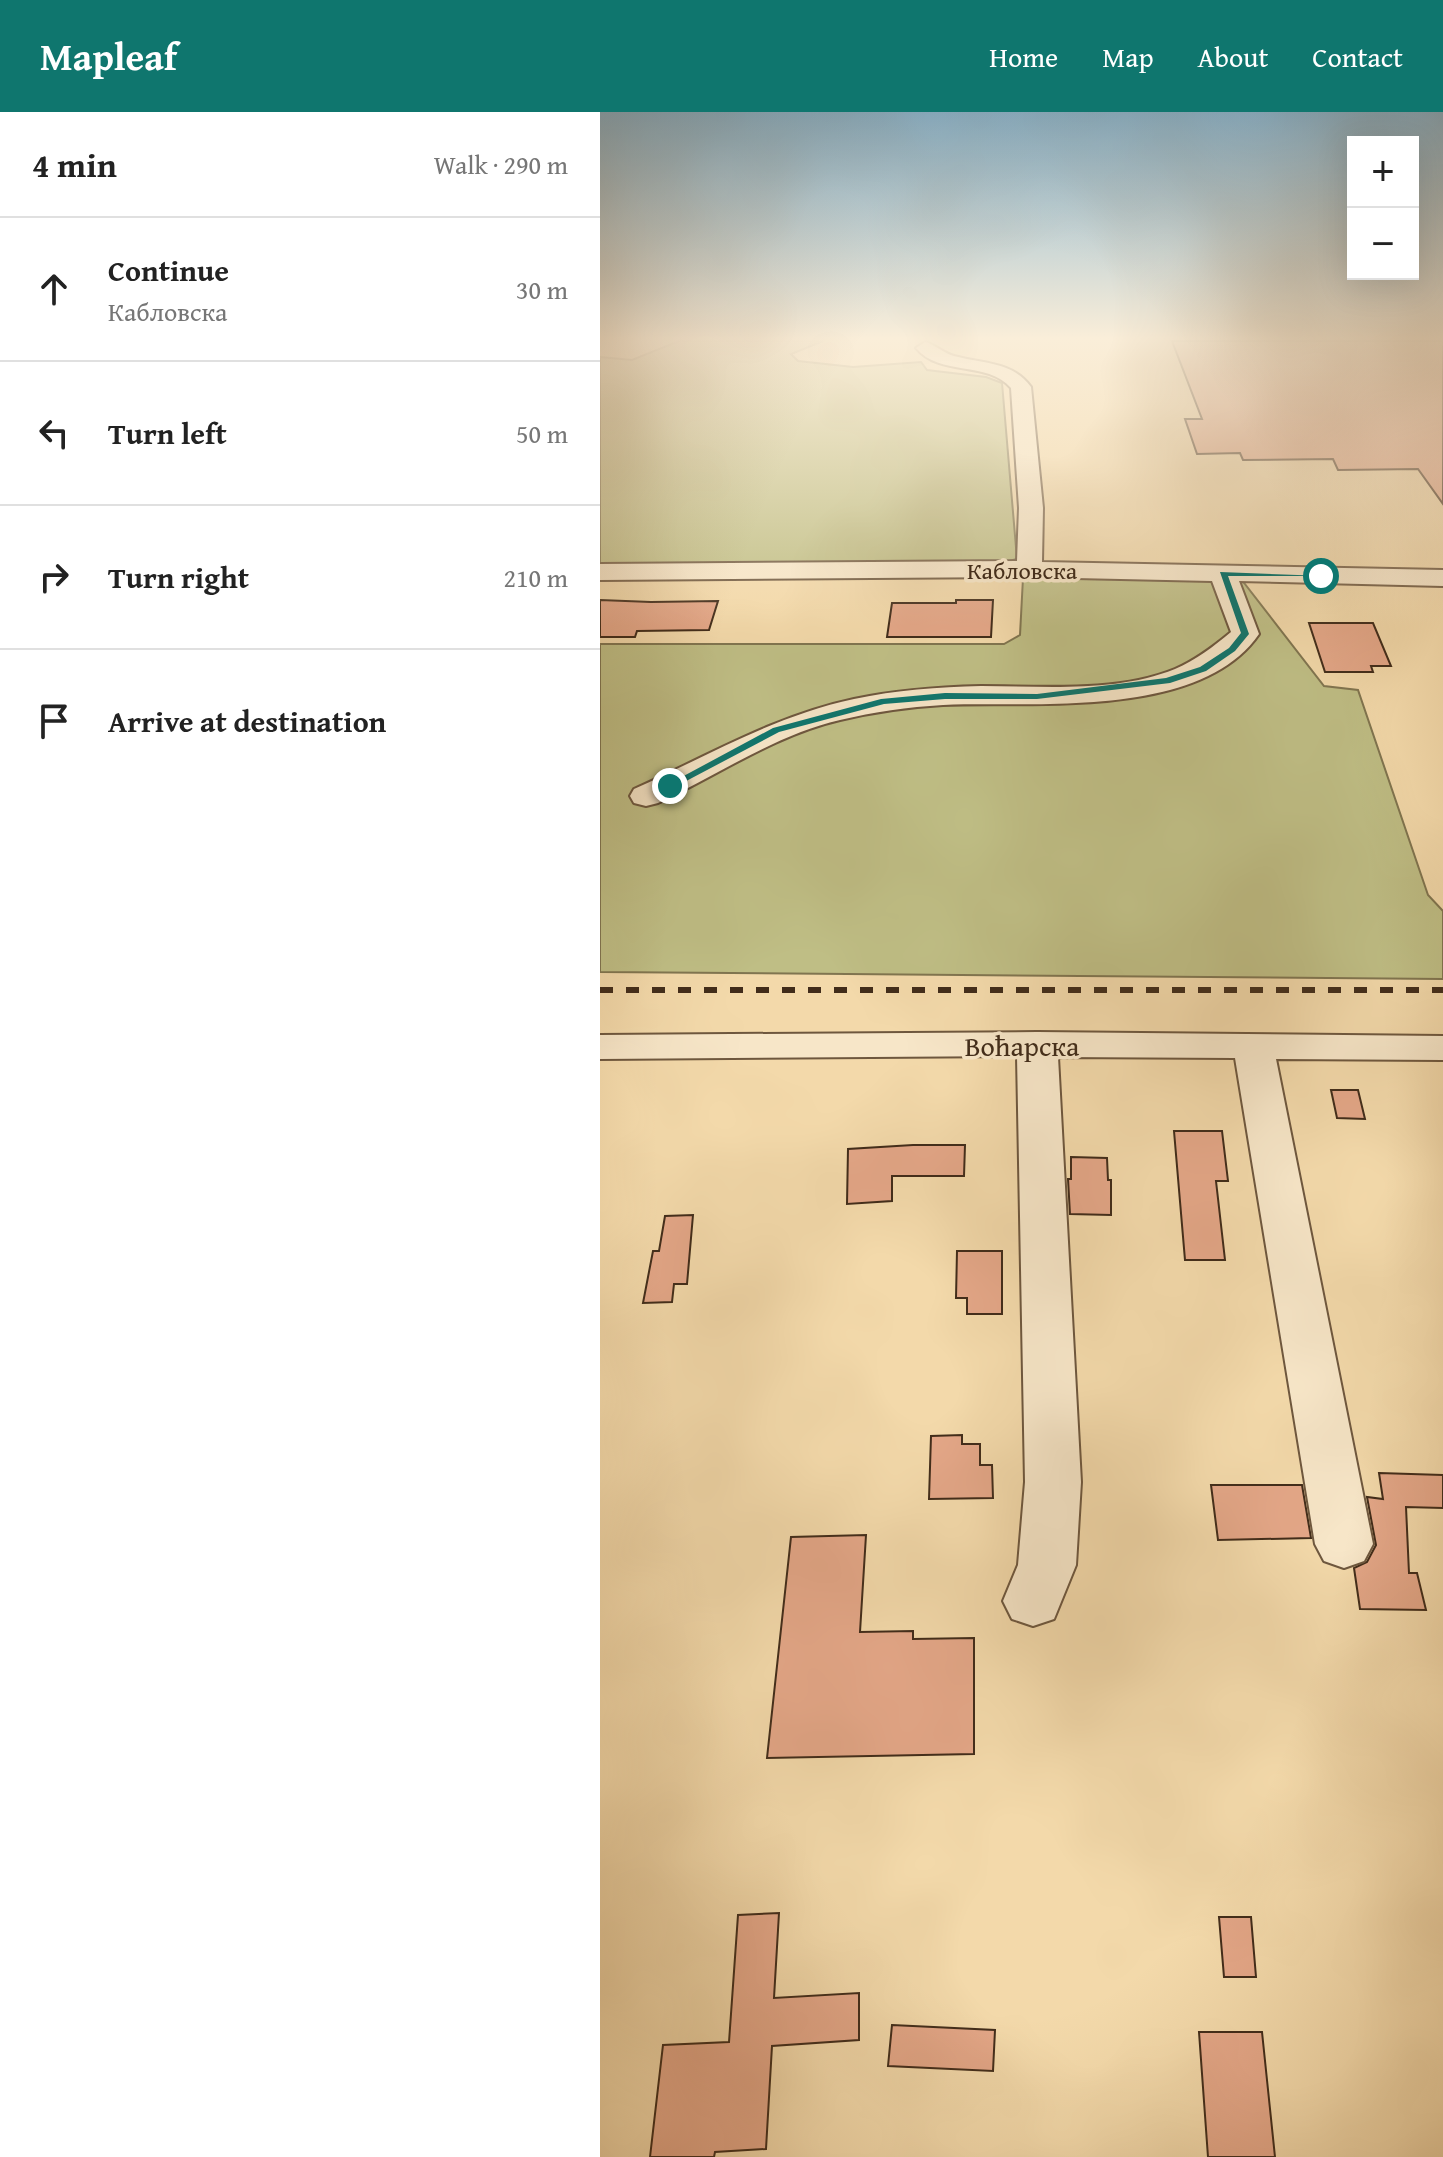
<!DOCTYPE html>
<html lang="en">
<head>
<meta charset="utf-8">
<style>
	body { margin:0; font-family:"Gentium Book Plus",serif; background:#f2f2f2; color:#222 }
	.controls { position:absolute; right:24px; top:24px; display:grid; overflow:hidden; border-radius:0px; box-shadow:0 8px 32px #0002 }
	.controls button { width:72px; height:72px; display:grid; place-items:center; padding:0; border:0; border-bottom:2px solid #e0e0e0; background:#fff; color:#222; font:40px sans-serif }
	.stop { position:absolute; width:24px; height:24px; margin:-18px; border:6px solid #0f766e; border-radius:50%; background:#fff }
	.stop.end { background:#0f766e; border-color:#fff; box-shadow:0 2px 8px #0008 }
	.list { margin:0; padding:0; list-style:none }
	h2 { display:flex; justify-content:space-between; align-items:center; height:104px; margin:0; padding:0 32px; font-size:34px }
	h2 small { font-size:26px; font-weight:400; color:#767676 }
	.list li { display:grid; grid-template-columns:52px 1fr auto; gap:24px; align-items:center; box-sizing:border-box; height:144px; padding:0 32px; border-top:2px solid #e0e0e0 }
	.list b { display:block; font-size:30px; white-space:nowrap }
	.list p { margin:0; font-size:26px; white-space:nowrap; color:#767676 }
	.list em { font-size:26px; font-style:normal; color:#767676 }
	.icon { flex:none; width:44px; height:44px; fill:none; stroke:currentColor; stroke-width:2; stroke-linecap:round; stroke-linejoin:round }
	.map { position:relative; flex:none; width:843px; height:2045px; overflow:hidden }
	header { display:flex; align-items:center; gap:48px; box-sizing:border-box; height:112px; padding:0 40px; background:#0f766e; color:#fff }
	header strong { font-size:38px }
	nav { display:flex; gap:44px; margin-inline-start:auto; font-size:28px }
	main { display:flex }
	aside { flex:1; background:#fff }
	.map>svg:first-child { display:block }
	.green { fill:#bfbe85; stroke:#807550; stroke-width:2 }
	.building { fill:#e4a788; stroke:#412c1a; stroke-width:2 }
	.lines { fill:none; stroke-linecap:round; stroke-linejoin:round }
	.minor-casing { stroke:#6e573e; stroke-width:4 }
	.minor { fill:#f7e6c8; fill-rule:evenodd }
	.rail { stroke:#412c1a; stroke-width:6; stroke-dasharray:13 13; stroke-linecap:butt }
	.route { fill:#0f766e }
	.labels { text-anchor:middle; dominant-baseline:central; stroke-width:7; stroke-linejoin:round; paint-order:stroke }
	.far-street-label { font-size:24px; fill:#412c1a; stroke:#f7e6c8 }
	.street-label { font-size:28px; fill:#412c1a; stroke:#f7e6c8 }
</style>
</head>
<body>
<header>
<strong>Mapleaf</strong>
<nav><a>Home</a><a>Map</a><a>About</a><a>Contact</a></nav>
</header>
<main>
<aside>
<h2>4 min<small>Walk · 290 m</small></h2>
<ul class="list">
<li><svg class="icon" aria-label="ahead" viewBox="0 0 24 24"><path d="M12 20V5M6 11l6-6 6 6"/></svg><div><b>Continue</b><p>Кабловска</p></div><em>30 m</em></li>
<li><svg class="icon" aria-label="left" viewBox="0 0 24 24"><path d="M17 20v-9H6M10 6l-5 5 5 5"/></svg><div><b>Turn left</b></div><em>50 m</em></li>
<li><svg class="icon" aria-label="right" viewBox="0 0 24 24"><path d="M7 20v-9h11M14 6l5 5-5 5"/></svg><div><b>Turn right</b></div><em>210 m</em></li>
<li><svg class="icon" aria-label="arrive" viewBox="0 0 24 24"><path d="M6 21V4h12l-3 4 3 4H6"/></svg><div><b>Arrive at destination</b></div></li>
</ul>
</aside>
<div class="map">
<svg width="843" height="2045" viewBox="0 0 843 2045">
	<rect width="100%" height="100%" fill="#f3d9aa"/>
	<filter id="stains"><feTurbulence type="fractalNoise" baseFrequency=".0025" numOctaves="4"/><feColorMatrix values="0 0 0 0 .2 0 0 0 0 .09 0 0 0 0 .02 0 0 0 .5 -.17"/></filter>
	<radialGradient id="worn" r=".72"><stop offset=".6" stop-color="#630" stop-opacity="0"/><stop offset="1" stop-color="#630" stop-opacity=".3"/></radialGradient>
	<path class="green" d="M79,229h144l-32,13 7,7 55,6 68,-5 6,8 59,7 16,6 15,176 -20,5 -397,2v-209l32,3z
		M423,466l218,1 83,107 34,4 70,205 15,16v68l-843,-7v-328h404l16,-9z"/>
	<path class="building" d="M572,229h271v163l-25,-35 -80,1 -5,-11 -90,1 -3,-7 -43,1 -12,-35h17z
		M0,488l51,2 67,-1 -9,29 -72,1 -2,6h-35z
		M356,488h37l-2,37h-104l5,-34h64z
		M709,511h64l18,43h-20l2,6h-48z
		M731,978h27l7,29 -28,-1z
		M574,1019h48l6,50h-12l9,79h-40z
		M313,1033h52l-1,31h-72v25l-45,3 1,-55z
		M471,1045l36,1 1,22h3v35l-41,-1 -2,-35h3z
		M93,1103l-6,69h-13l-2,18 -29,1 10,-52h6l6,-35z
		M357,1139h45v63h-35v-16h-11z
		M362,1323v9h18v21h12l1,33 -64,1 2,-63z
		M779,1361l64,2v33l-37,-1 3,66h8l9,37 -66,-1 -6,-41 13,-6 9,-17 -9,-48 16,2z
		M611,1373h91l9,53 -93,2z
		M266,1423l-6,97 53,-1v8l61,-1v116l-207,4 24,-221z
		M179,1801l-5,85 85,-5v47l-87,6 -6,103 -51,3 -1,5h-64l13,-112 66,-3 9,-127z
		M619,1805h32l5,60h-32z
		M292,1913l103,5 -2,41 -105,-5z
		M599,1920h63l13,125h-67z"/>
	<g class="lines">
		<g class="minor-casing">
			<path id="minor" d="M325,230c11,3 18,11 29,14 29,8 58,5 77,31l12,121 -1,54 401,8v16l-204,-5 20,53c-59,86 -226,67 -316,71 -35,2 -69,7 -103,15 -65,15 -122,55 -182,83l-12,3 -12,-3 -4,-7 4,-7c74,-33 140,-73 220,-90 42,-9 84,-12 127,-13 62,0 135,7 194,-17 21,-9 38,-22 56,-37l-19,-51 -183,-4 -429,3v-16l417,-3 2,-53 -8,-120c-24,-28 -71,-11 -95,-40z
				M437,920l406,4v24l-167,-1 97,485 -9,17 -20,7 -20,-7 -9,-17 -80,-486 -177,-1 23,425 -5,83 -22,54 -21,7 -21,-7 -9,-18 15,-36 7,-83 -8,-426 -417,3v-24z"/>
		</g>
		<use href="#minor" class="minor"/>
		<path class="rail" d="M0,878h843"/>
	</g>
	<linearGradient id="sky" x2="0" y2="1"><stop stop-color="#89b6d1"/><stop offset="0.44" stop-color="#faeed9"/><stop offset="1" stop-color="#faeed9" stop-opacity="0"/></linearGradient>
	<rect width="843" height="515" fill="url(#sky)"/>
	<path class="route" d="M620,460l105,4h-97l21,58 -14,17 -29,20 -36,12 -133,16h-92l-61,5 -105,28 -106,56 -8,-2 108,-58 108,-29 64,-6 92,1 129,-16 34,-11 29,-19 12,-15z"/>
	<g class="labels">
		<g class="far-street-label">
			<text x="422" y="458">Кабловска</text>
		</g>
		<g class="street-label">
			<text x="422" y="933">Воћарска</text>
		</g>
	</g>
	<rect width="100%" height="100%" filter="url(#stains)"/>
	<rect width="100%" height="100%" fill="url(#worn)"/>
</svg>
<div class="controls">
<button>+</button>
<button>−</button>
</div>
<div class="stop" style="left:721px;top:464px"></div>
<div class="stop end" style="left:70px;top:674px"></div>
</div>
</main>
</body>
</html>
